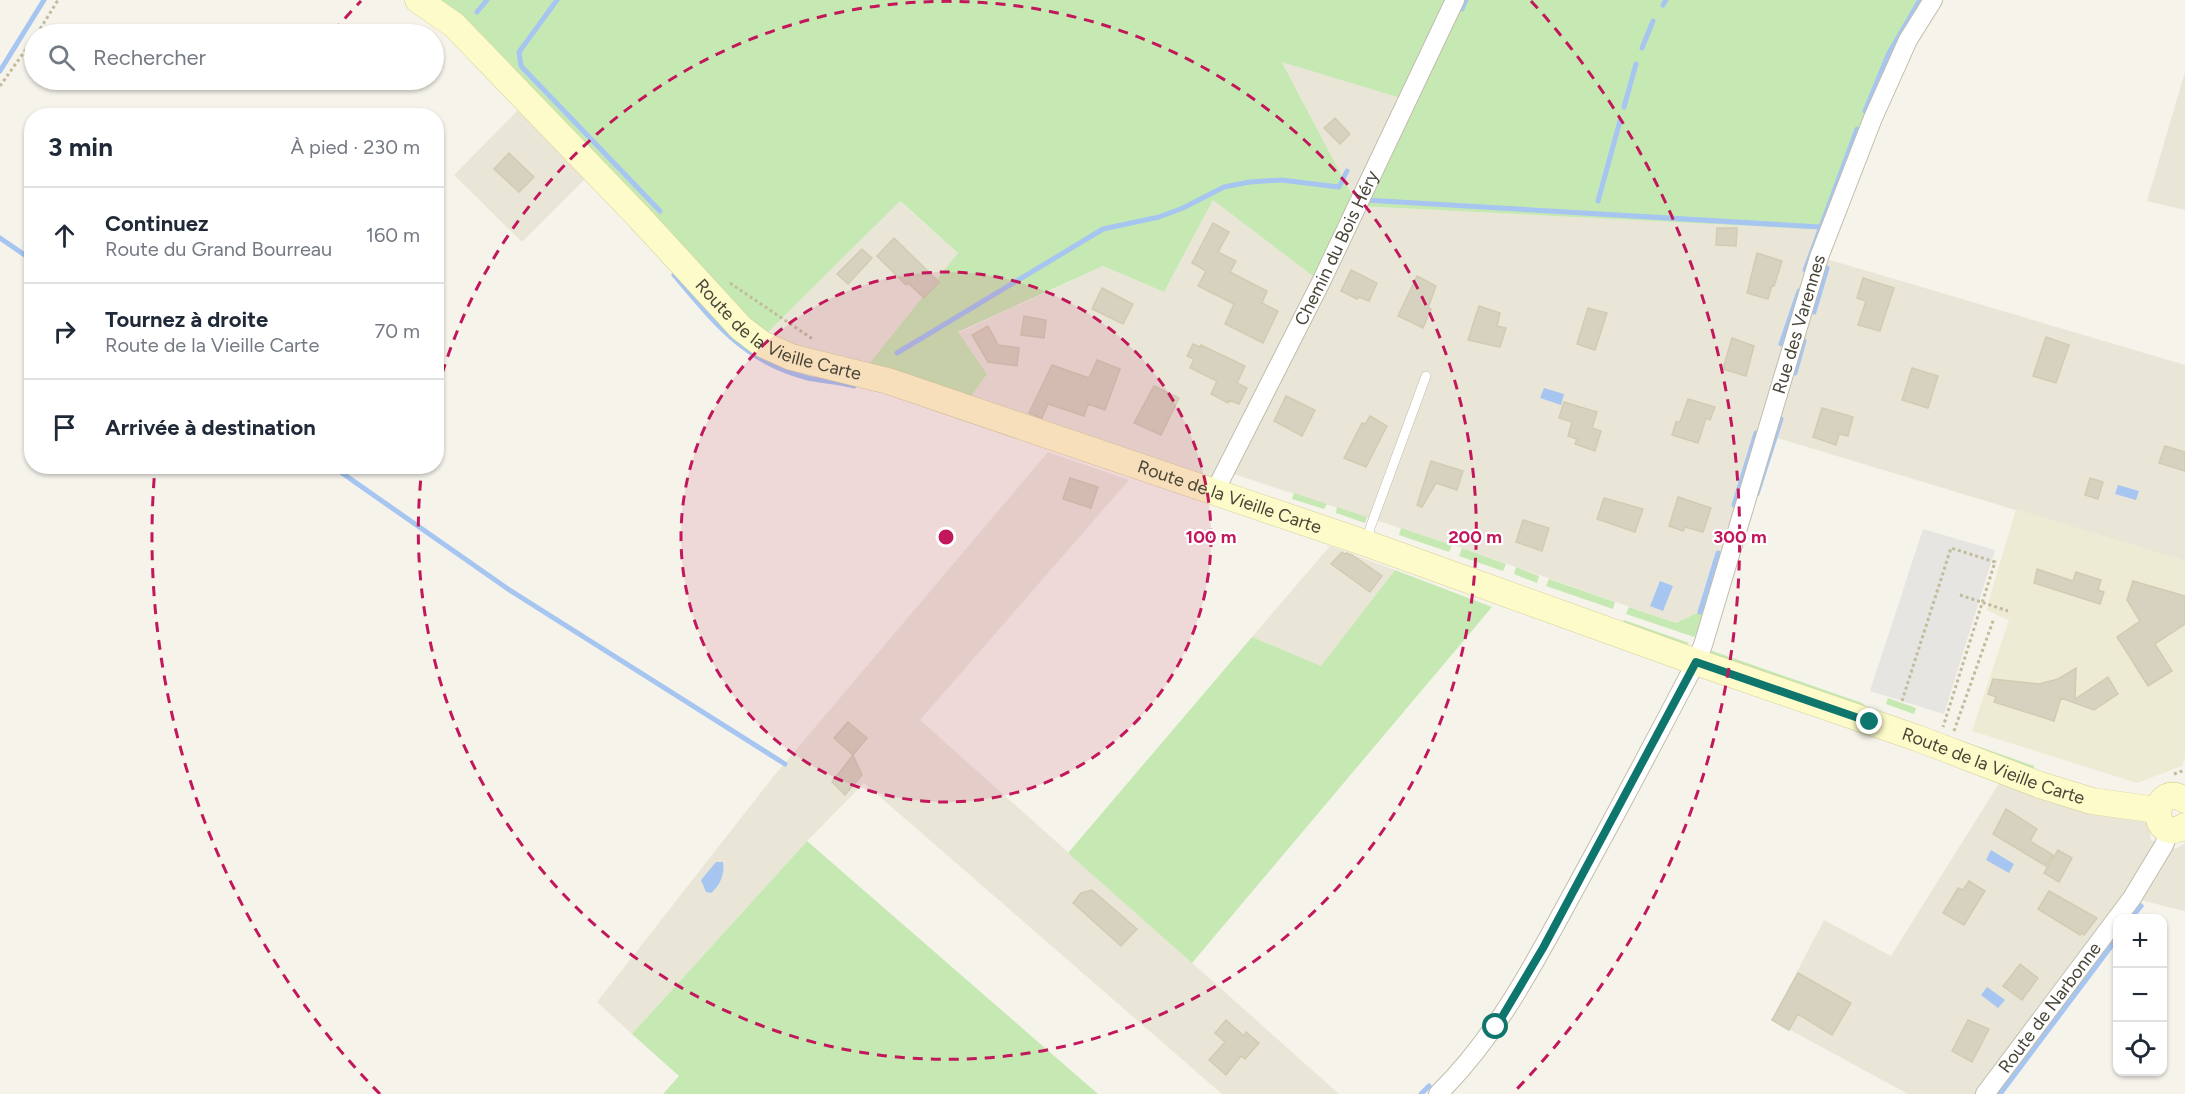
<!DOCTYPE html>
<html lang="fr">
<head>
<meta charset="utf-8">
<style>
	body { margin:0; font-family:Figtree,sans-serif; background:#f2f2f3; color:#1f2937 }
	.controls { position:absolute; right:18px; bottom:18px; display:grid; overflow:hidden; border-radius:12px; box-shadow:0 2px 4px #0004 }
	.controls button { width:54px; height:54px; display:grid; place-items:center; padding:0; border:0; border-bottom:2px solid #e0e1e3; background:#fff; color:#1f2937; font:30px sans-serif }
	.stop { position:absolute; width:18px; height:18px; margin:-14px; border:4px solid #0f766e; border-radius:50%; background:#fff }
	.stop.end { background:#0f766e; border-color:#fff; box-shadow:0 2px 6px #0008 }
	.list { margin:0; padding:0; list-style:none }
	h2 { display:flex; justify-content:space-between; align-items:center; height:78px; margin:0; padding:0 24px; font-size:26px }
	h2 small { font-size:20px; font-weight:400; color:#747a83 }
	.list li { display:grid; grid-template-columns:39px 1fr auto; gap:18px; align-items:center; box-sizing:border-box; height:96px; padding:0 24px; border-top:2px solid #e0e1e3 }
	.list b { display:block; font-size:22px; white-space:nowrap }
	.list p { margin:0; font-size:20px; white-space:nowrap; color:#747a83 }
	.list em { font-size:20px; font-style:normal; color:#747a83 }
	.icon { flex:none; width:33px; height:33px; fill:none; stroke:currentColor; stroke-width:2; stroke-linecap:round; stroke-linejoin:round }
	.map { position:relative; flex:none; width:2185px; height:1094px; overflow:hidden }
	.search { position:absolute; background:#fff; box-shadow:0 2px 4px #0004; left:24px; top:24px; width:420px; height:66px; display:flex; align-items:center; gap:15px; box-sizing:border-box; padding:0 21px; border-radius:33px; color:#747a83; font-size:22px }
	.panel { position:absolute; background:#fff; box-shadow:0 2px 4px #0004; left:24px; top:108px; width:420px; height:366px; border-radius:24px }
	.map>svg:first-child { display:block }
	.residential { fill:#e9e6d8 }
	.education { fill:#eeebd4 }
	.green { fill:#c6e9b3; fill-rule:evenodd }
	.parking { fill:#e6e5e1 }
	.water { fill:#a7c5f1 }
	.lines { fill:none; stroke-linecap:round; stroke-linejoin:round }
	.stream { stroke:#a7c5f1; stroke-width:5 }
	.building { fill:#d6d2bf; stroke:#d1cbb2; stroke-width:1.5 }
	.lane-casing { stroke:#c0bdac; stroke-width:10 }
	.street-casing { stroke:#c0bdac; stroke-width:20 }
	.secondary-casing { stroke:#d4d09a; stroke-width:27 }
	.path { stroke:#c2bc9d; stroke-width:3; stroke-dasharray:3 3; stroke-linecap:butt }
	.lane { stroke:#fff; stroke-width:9 }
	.street { stroke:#fff; stroke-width:18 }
	.secondary { stroke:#fefbca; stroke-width:26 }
	.route { stroke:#0f766e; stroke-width:8 }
	.ring { fill:none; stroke:#c2185b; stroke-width:3; stroke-dasharray:10 8 }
	.labels { text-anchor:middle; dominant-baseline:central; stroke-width:4.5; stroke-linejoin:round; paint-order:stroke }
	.street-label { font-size:18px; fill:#494538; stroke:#fff }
	.centre { fill:#c2185b; stroke:#fff; stroke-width:3 }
	.ring-label { font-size:18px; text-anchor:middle; font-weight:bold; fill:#c2185b; stroke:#fff; stroke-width:4.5; stroke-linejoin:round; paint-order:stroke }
</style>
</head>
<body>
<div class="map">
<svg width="2185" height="1094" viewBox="0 0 2185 1094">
	<rect width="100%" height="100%" fill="#f5f3ea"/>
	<path class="residential" d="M1282,61l125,39 -49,106 471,24 -9,27 365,108v196l-418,-126 -68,177 -23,11 -214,-75 -232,-75 -10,25 -403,-139 -53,-23 135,-135 59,52v80l145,-67 61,26 49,-92 144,6z
		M2185,72v138l-38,-9z
		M528,100l66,70 -72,72 -68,-67z
		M1048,452l81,28 -209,240 419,374h-117l-358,-311 -57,58 -175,193 -35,-32 176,-225z
		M1330,546l65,24 -74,97 -69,-30z
		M2007,774l140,36 4,30 25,9 9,-6v68l-53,-13 -147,196h-77l-136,-74 52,-100 67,36 107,-171z"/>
	<path class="education" d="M2016,509l169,52v196l-3,9 -45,17 -165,-52 37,-111 -23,-10z"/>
	<path class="green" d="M439,0h1494l-104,230 -472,-24 -36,76 -108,-82 -49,92 -61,-26 -145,66 29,42 -19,26 -99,-36 89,-111 -58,-52 -136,135 -11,-7 -295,-317zM1282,62l125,38 -50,105z
		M1294,493l33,11 -3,5 -32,-10z
		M1337,507l30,10 -2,6 -29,-10z
		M1401,528l51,17 -3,7 -50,-17z
		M1462,548l44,16 -3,7 -44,-15z
		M1717,551l8,3 -26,76 -5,7 -68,-23 3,-7 47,16 23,-11z
		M1516,567l23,9 -2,7 -23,-9z
		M1395,570l97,37 -300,356 -124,-110 184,-216 69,29z
		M1549,579l66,23 -2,7 -67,-23z
		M1624,620l65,23 -5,4 -62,-21z
		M1707,649l155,54 4,3 -2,6 -154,-54z
		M1888,698l28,10 -2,6 -28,-10z
		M1957,739l77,27v3l-12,2 -66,-31z
		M807,841l291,253h-435l16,-18 -47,-42z"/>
	<path class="parking" d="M1923,529l72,21 -51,164 -74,-23z"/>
	<path class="water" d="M1544,388l20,6 -3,11 -21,-7z
		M2118,485l21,6 -3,9 -21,-6z
		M1660,581l13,5 -10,25 -13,-5z
		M1991,850l23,14 -5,9 -23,-13z
		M716,862h7c2,11 -3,24 -12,31l-5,-1 -5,-12z
		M1987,987l18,13 -7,8 -17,-13z"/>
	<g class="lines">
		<path class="stream" d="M557,0l-38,52 2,14 139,145
			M1663,5l3,-5
			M1462,9l4,-9
			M477,12l10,-12
			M1642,48l11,-27
			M0,71l44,-71
			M1624,107l12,-43
			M1865,111l24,-58 31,-53
			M1365,200l455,27
			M1598,201l22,-80
			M0,238l32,22
			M1805,270l52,-141
			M674,275c40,47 70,87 134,103 15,3 31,4 46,8
			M1814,312l13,-44
			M1781,344l18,-53
			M897,353l206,-124 56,-12 24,-9 41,-21 26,-5 31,-2 58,7 8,-16
			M1795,373l9,-32
			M332,466l176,123 277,175
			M1757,494l24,-75
			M1734,505l22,-72
			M1700,612l18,-59
			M2131,918l10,-12
			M1421,1094l8,-8
			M2000,1094l118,-157"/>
	</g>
	<path class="building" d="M1335,118l15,16 -10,10 -16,-16z
		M509,153l25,24 -15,15 -25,-23z
		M1213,223l16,9 -11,20 18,9 -6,11 37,19 -5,12 16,8 -15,32 -38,-19 9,-20 -36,-18 8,-15 -14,-8z
		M1717,228h20l-1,18 -20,-1z
		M894,238l45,44 -15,16 -16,-15 -2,2 -29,-29z
		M862,249l10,9 -24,26 -11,-10z
		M1757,253l25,8 -8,25 -2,-1 -4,14 -21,-6z
		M1351,270l26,13 -8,18 -10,-4 -2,2 -16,-8z
		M1417,276l19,10 -8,22 3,1 -8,19 -25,-12z
		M1863,278l31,10 -14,43 -22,-6 8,-24 -9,-3z
		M1102,288l31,16 -10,20 -31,-15z
		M1479,306l21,7 -3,13 9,2 -6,19 -32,-7z
		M1588,308l19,5 -12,37 -18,-6z
		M1024,316l22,4 -2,18 -23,-3z
		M988,326l10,19 21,3 -2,18 -29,-4 -16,-27z
		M2046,337l23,8 -13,38 -23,-7z
		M1732,338l22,8 -8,30 -23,-7z
		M1193,344l7,3 1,-2 44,21 -8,17 10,5 -8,16 -10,-4 -1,3 -17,-9 6,-13 -27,-13 4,-9 -7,-3z
		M1097,360l23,9 -15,41 -17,-6 -4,12 -36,-12 -6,14 -13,-5 23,-48 37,13z
		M1912,368l26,8 -10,32 -26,-8z
		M1154,386l25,12 -18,37 -27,-12z
		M1286,396l29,14 -13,26 -28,-15z
		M1688,399l27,8 -5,13 -4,-2 -8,25 -26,-8 4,-13h4z
		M1564,402l33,10 -5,16 9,3 -6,20 -20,-7 2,-5 -9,-3 4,-14 -13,-4z
		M1822,408l31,9 -5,19 -9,-2 -3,11 -23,-8z
		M1370,416l17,10 -21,41 -22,-9 18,-35 3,1z
		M2165,446l20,6v19l-26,-8z
		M1431,461l32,10 -6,19 -21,-7 -14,24 -5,-2z
		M1070,478l28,9 -7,21 -28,-9z
		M2090,478l13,4 -5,17 -13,-4z
		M1678,497l33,11 -8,24 -18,-5 -2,4 -14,-5z
		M1604,498l39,11 -8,23 -38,-13z
		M1523,520l26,8 -7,23 -26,-9z
		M1342,552l3,2 2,-1 5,2 30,21 -12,16 -39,-28z
		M2037,569l36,12 3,-9 25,8 -3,10 6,2 -4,12 -66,-21z
		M2133,581l52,15v28l-30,20 17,27 -24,15 -31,-49 23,-16 -13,-21z
		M2076,668l-1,31 33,-22 10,17 -24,16 -33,-12 -7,23 -60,-19 2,-5 -8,-3 5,-15 46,5 19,-5z
		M848,722l19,16 -14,17 -19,-17z
		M853,755l9,20 -17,20 -13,-13z
		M2006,809l31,20 -7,12 23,14 -7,11 -53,-32z
		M2058,850l14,8 -13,24 -15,-9z
		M1969,881l16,10 -21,34 -21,-12 15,-25 5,2z
		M1092,890l45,39 -16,17 -48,-43 8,-10z
		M2049,891l48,27 -13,17 -2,-2 -2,2 -42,-26z
		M2020,964l18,14 -16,22 -19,-14z
		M1798,973l53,30 -19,32 -34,-21 -9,16 -17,-10z
		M1226,1020l18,16 2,-4 13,11 -14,16 -4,-3 -15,19 -17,-15 16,-18 -10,-9z
		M1968,1020l21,9 -17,33 -20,-11z"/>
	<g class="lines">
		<g class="lane-casing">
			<path id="lane" d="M1368,542l2,-14 56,-152"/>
		</g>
		<g class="street-casing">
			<g id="street">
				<path id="s1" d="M1214,493l107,-211 134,-282"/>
				<path id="s2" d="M1438,1094c60,-59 98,-134 138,-207 41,-75 81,-150 120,-225l7,-17 116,-388 54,-139 35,-78 25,-40"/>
				<path id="s3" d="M1985,1094l147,-196 32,-53 6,-15"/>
			</g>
		</g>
		<g class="secondary-casing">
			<g id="secondary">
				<path id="s4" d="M418,0l36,25 186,193 101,110 21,16 29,13 97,24 480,163 328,118 221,76 123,47 52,16 65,9"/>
				<path d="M2185,800c-34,-22 -37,47 0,26"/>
			</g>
		</g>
		<path class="path" d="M37,34l21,-34
			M0,86l34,-48
			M730,283l84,57
			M1960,595l48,16
			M1902,701l49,-153 44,14 -52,165
			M1954,731l40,-113
			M2174,774l11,-4"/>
		<use href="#lane" class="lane"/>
		<use href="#street" class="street"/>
		<use href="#secondary" class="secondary"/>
	</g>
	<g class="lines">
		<path class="route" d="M1496,1027l47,-79 153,-286 174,60"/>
	</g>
	<circle cx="946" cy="537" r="265" fill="#c2185b" fill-opacity=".12"/>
	<g class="ring">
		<circle cx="946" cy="537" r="265"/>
		<path d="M437 391A529 529 0 1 1 422 468"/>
		<path d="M380 1094A794 794 0 0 1 155 468M333 32A794 794 0 0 1 361 1M1531 1A794 794 0 0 1 1512 1094"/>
	</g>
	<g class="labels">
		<g class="street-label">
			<text stroke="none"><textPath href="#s1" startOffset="274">Chemin du Bois Héry</textPath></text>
			<text stroke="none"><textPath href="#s4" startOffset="495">Route de la Vieille Carte</textPath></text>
			<text stroke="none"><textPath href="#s2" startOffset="858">Rue des Varennes</textPath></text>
			<text stroke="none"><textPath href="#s4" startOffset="980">Route de la Vieille Carte</textPath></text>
			<text stroke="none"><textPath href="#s4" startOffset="1790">Route de la Vieille Carte</textPath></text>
			<text stroke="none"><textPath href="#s3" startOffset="108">Route de Narbonne</textPath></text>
		</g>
	</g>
	<circle cx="946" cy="537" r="9" class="centre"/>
	<g class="ring-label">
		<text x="1211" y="543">100 m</text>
		<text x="1475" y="543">200 m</text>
		<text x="1740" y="543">300 m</text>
	</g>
</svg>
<div class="controls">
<button>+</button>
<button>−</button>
<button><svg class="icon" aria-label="locate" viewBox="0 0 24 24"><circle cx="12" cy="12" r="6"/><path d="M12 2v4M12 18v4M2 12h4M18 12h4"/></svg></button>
</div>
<div class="stop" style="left:1496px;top:1027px"></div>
<div class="stop end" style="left:1870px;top:722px"></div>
<div class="search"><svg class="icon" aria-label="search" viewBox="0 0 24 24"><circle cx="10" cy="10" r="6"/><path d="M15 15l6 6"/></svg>Rechercher</div>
<section class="panel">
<h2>3 min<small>À pied · 230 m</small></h2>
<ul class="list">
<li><svg class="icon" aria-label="ahead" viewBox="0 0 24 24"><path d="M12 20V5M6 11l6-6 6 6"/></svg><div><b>Continuez</b><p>Route du Grand Bourreau</p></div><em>160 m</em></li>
<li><svg class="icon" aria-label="right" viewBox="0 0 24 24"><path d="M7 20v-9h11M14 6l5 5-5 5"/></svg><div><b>Tournez à droite</b><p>Route de la Vieille Carte</p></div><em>70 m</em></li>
<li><svg class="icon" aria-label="arrive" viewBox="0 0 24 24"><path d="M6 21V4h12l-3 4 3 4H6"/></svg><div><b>Arrivée à destination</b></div></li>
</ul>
</section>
</div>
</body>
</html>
